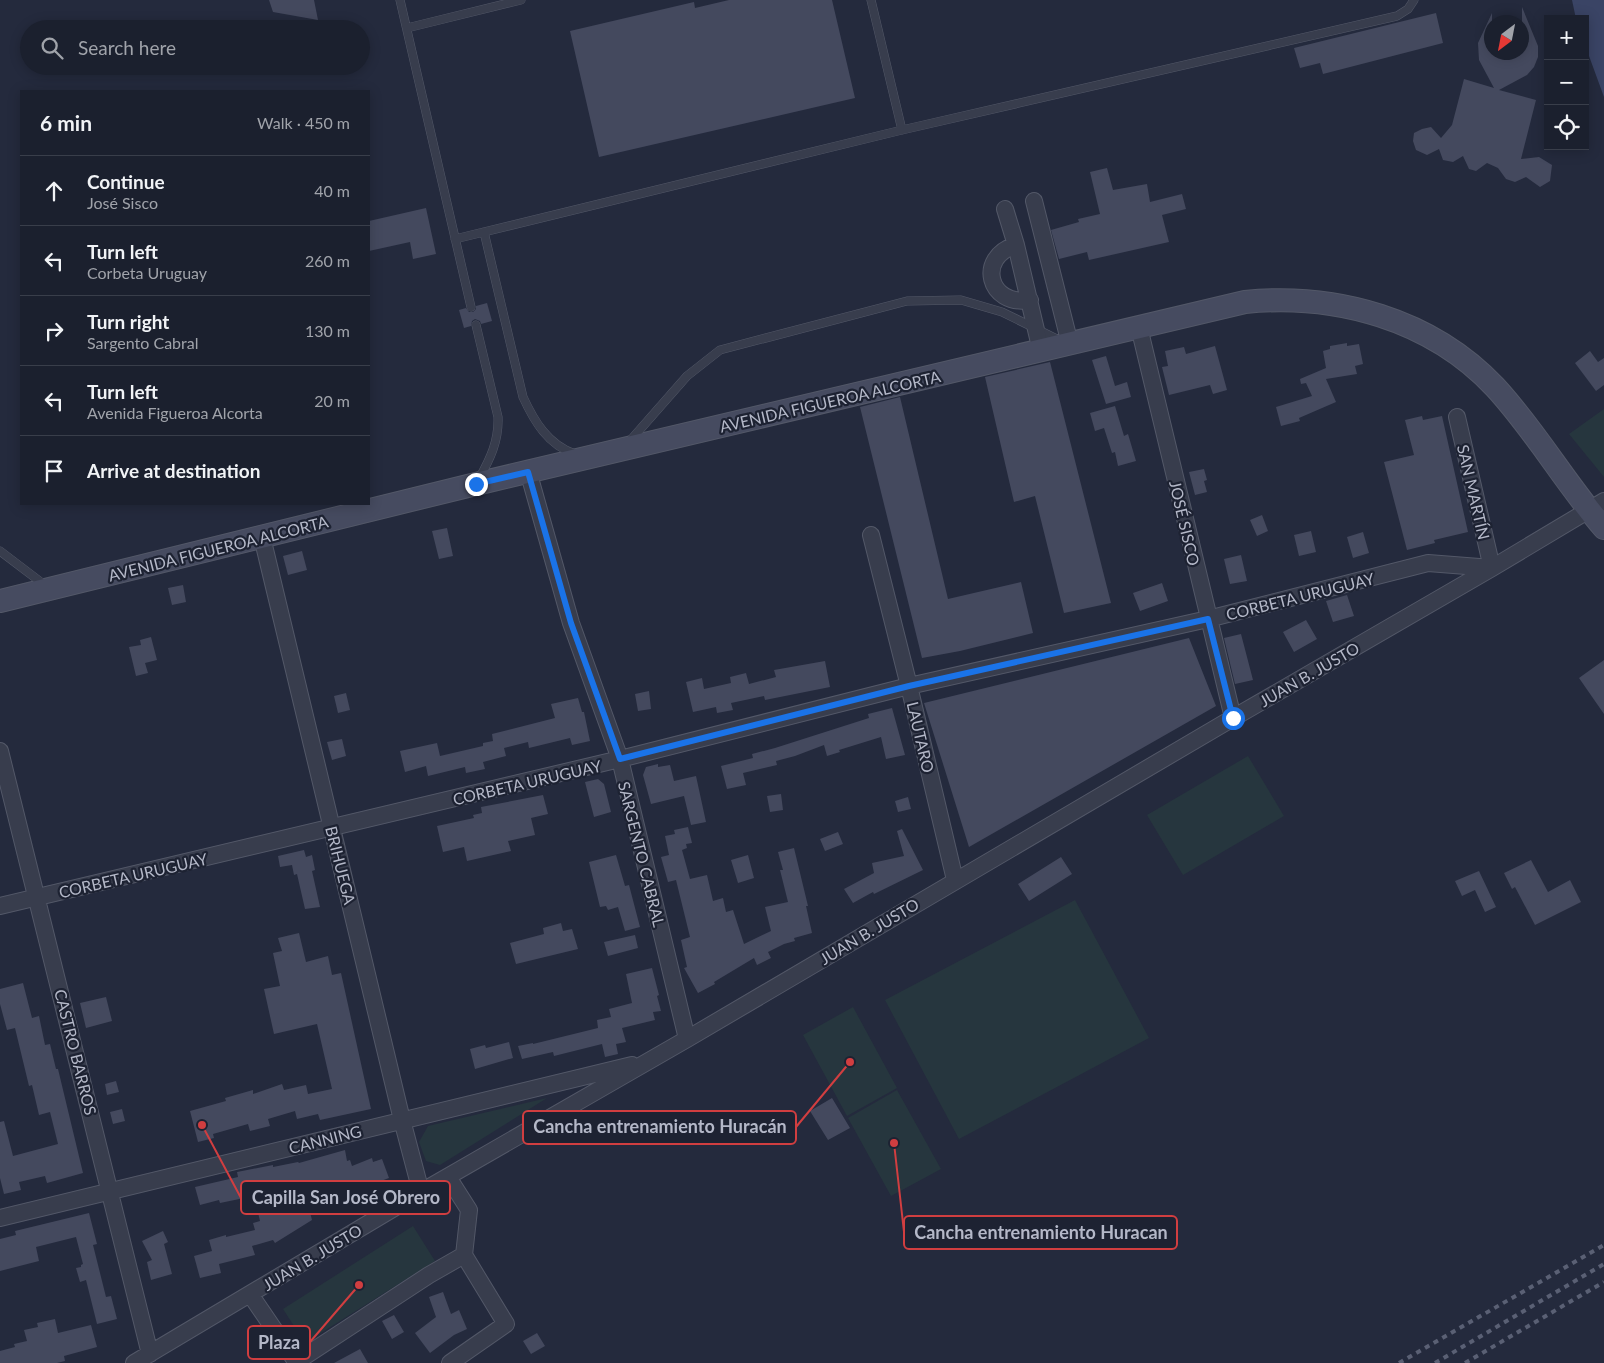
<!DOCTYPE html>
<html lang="en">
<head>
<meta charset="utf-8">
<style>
	body { margin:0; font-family:Lato,sans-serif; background:#282d3a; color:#f1f3f6 }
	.controls { position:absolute; right:15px; top:15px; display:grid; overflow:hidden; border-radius:0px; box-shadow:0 2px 12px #0003 }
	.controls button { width:45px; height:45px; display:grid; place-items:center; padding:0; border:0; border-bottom:1px solid #393e4a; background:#1b202e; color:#f1f3f6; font:25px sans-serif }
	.compass { position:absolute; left:1484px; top:15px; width:45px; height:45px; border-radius:50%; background:#1b202e; box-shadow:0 2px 12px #0003; rotate:212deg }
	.stop { position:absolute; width:15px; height:15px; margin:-11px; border:4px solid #1a73e8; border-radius:50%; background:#fff }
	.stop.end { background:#1a73e8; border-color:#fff; box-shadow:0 1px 5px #0008 }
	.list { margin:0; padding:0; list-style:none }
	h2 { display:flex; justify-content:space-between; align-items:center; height:65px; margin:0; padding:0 20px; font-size:21px }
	h2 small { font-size:16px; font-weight:400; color:#a0a3aa }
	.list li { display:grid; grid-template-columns:32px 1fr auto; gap:15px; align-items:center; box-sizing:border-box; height:70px; padding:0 20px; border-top:1px solid #393e4a }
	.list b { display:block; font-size:19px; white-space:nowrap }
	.list p { margin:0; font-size:16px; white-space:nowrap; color:#a0a3aa }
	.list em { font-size:16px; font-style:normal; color:#a0a3aa }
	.icon { flex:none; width:28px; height:28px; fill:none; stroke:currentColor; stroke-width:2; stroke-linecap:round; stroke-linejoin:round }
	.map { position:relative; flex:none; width:1604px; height:1363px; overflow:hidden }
	.search { position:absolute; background:#1b202e; box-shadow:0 2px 12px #0003; left:20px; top:20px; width:350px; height:55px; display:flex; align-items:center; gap:12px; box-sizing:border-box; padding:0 18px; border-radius:28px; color:#a0a3aa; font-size:19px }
	.panel { position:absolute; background:#1b202e; box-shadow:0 2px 12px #0003; left:20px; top:90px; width:350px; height:415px; border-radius:0px }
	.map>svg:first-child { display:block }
	.green { fill:#26363e }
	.water { fill:#3a4465 }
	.building { fill:#44495e }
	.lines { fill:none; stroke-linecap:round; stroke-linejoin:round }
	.service-casing { stroke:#535868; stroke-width:9 }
	.minor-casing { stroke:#535868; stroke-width:18 }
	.secondary-casing { stroke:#535868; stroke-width:24 }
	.service { stroke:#383d4d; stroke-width:8 }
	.minor { stroke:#383d4d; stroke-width:16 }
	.secondary { stroke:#464b60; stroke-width:22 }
	.rail { stroke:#5a6074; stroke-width:4; stroke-dasharray:5 5; stroke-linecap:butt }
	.route { stroke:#1a73e8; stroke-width:6 }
	.labels { text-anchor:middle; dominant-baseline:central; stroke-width:4.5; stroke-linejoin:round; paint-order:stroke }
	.street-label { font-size:16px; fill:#b4b8c8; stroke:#1d2232 }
	.leader { fill:none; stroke:#d13e40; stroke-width:2 }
	.callout-dot { fill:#d13e40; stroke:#1d2232; stroke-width:2 }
	.callout { fill:#1d2232; stroke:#d13e40; stroke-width:2 }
	.callout-label { font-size:18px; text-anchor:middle; font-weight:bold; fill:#b4b8c8 }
</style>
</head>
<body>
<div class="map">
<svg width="1604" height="1363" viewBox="0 0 1604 1363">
	<rect width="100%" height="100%" fill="#242a3d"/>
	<path class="green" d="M1604,409v68l-35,-43z
		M1248,756l36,60 -101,59 -36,-60z
		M1075,900l74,138 -190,101 -74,-139z
		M853,1007l44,81 -50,28 -44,-81z
		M897,1090l44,79 -50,27 -43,-78z
		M547,1098l-107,67 -14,-4 -7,-19 9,-16z
		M413,1226l22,35 -130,82 -22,-34z"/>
	<path class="water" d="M1572,0h32v97l-19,-52v-26h-9z"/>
	<path class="building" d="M269,0h45l4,20 -45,-8z
		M729,0h103l23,98 -256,59 -29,-126 124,-29 1,6z
		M1522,7l16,39v11l-4,10 -7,8 -28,15 37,10 -15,59 18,-2 13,8 -2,16 -10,6 -14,-10 -11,5 -9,-3 -8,-11 -11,-5 -11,8 -7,-2 -6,-13 -10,6 -10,-2 -4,-11 -12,6 -11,-5 -3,-9 1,-8 8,-4 9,-2 10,11 11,-13 12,-46 30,9 -15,-28 -1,-17 14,-30v39h30z
		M1436,13l7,30 -120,31 -3,-11 -20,5 -6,-20z
		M1107,168l6,22 34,-6 3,18 32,-8 4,15 -24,6 7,27 -80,18 -2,-8 -28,7 -8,-29 28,-8 -1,-3 22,-5 -10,-42z
		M426,208l10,46 -23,5 -3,-17 -41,9v-30z
		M487,303l5,18 -11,3 -1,-3 -5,-2 -3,2 -1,5 -7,2 -5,-18 7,-2 3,4h4l3,-3v-3z
		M1347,343v3l12,-2 4,20 -8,2 2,8 -31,5 10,23 -37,16 1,3 -19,5 -5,-19 36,-11 -6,-13 -5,1 -1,-5 26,-11 -3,-17 7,-2v-3z
		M1215,346l12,44 -14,4 -3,-9 -41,10 -7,-28 6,-1 -3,-15 19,-4 2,7z
		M1590,351l8,11 6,-4v27l-8,6 -21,-28z
		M1106,356l9,30 12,-4 4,15 -25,7 -14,-44z
		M1050,362l61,241 -47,10 -29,-117 -21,6 -29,-125z
		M900,397l48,202 73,-17 12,51 -73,18 -38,7 -62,-251z
		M1115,406l9,30 4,-2 8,27 -18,5 -3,-14 -3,1 -8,-25 -9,3 -5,-18z
		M1422,416l1,4 19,-4 26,116 -34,8 1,3 -28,7 -23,-88 30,-7 -9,-35z
		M1204,469l3,11 -3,1 3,11 -12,3 -6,-23z
		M1262,515l6,16 -11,5 -7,-16z
		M447,528l6,28 -14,3 -7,-28z
		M1311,531l5,21 -17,4 -5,-21z
		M1363,532l6,21 -16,5 -6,-21z
		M302,551l5,19 -19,5 -5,-19z
		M1241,555l6,26 -17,3 -6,-25z
		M1162,583l6,18 -28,10 -7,-18z
		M183,585l3,17 -14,3 -4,-17z
		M1347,595l7,21 -21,6 -7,-21z
		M1306,620l11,19 -23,13 -11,-20z
		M1241,634l12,46 -18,4 -11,-46z
		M151,637l6,23 -12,3 3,10 -12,3 -7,-29 12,-2 -1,-5z
		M1189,638l27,68 -247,141 -45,-144z
		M1604,660v54l-25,-36z
		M825,661l5,26 -65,13 -1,-4 -33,7 2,7 -16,3 -1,-6 -23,5 -7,-30 16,-4 2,11 27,-6 -1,-6 16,-4 3,11 27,-7 -2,-7z
		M649,691l2,18 -13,2 -3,-17z
		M346,693l4,17 -12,3 -4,-17z
		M578,698l4,14h2l6,29 -18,4 -2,-7 -41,10 -1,-6 -24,6 2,8 -23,6 2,7 -19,4 -1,-6 -37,9 -2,-10 -21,6 -5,-21 37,-8 3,13 43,-10v-3l10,-2 -1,-7 63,-16 -4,-14z
		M892,708l13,47 -19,4 -5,-22 -42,13 1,2 -13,4 -3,-11 -29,11 -19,5 1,4 -34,8 3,12 -19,4 -6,-23 32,-8 -1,-4 23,-6 94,-30 -1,-4z
		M342,739l4,17 -14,4 -5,-18z
		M658,764v3l12,-2 4,16 22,-5 10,46 -15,3 -7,-29 -33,8 -8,-29 3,-8z
		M598,779l6,5 7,28 -17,5 -9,-35z
		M781,794l2,16 -13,2 -3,-16z
		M543,795l5,19 -17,4 4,17 -27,6 3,10 -44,10 -3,-14 -21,5 -6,-26 37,-8 -1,-3 9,-2 -1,-6z
		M908,797l3,12 -13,3 -3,-11z
		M688,827l4,16 -6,1 1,4 -5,2 8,29 17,-4 6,26 10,-3 3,14 7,-2 11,34 27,-13 -6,-24 23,-5 -8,-32h3l-5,-18 16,-4 14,58h-2l6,27 -18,5 1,3 -11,3 -16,8 3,6 -14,7 -3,-7 -40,24 1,2 -17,9 -14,-25 3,-1 -6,-27 9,-3 -14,-57 -8,2 -7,-25 8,-2 -4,-19 10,-2 -1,-4z
		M902,829l21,41 -49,24 -1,-2 -20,11 -9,-14 30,-16 -2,-10 32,-7 -7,-25z
		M838,832l5,12 -18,7 -5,-12z
		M304,850l2,7 6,-2 3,15 -3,1 8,36 -15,2 -8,-35 -3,1 -2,-10 -12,2 -2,-11z
		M616,855l9,31 4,-1 11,42 -15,4 -7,-24 -10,3 -2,-4 -6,1 -11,-45z
		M748,855l6,23 -16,5 -7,-23z
		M1061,857l11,17 -43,27 -11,-17z
		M1531,860l17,32 22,-12 11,22 -46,23 -20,-38 -3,2 -8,-16z
		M1479,871l17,36 -11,5 -10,-22 -13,6 -7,-15z
		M561,923l2,8 9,-2 6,20 -62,15 -6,-21 34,-9 -1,-6z
		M299,933l7,29 22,-6 4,19 9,-2 30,136 -51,11 -2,-6 -21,5 -2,-8 -27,8 2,7 -20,5 -2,-7 -35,10 1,4 -16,4 -8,-31 36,-10 -1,-3 28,-8v4l29,-10 2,6 22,-5 2,9 24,-5 -15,-65 -43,10 -10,-45 16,-3 -7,-33 9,-2 -4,-13z
		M635,935l3,13 -30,8 -4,-14z
		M652,968l7,27 -2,1 4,15 -8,1 2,8 -33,8 4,14 -10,2 2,10 -13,3 -3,-13 -48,12 -1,-4 -31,7 -4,-13 15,-3v1l65,-16 -1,-8 14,-3 -2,-8 23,-6 -6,-29z
		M23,983l9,35 7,-2 6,29 5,-1 6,25h2l25,104 -36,10 -2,-7 -26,6 2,8 -17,4 -4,-16v-56l4,-1 9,35 45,-12 -8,-32 -11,3 -7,-30 -3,1 -14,-58 -8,2 -7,-26v-15z
		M106,997l6,24 -26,7 -6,-25z
		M509,1042l4,16 -38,11 -5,-20 15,-4 1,3z
		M116,1081l3,11 -12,3 -2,-11z
		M832,1098l18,30 -22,12 -18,-29z
		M122,1109l3,12 -12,3 -3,-12z
		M345,1150l2,11 3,-1 2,6 20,-8 1,4 9,-3 7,19 -27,10 -1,-2 -54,15 5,19 -37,23 -2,-3 -21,6 3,9 -36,9 2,9 -21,5 -6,-22 18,-5 -3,-11 17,-5v2l29,-7 -2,-7 7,-2 -6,-25 -34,7 -1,-3 -19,5 -5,-18 43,-10 -1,-5 36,-7v2l25,-5 1,1z
		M89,1213l8,31 -4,1 13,52 5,-1 6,23 -20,5 -11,-44 -6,2 -4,-14 5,-1v-2l2,-1 -7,-27 -40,10 3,14 -39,10v-32l16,-4 -1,-4z
		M163,1231l5,11 -4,2 8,30 -21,6 -4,-18 5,-2 -10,-19z
		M443,1292l8,22 8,-4 8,19 -13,6 -24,18 -15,-20 21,-16 -7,-20z
		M394,1315l10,17 -12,7 -10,-18z
		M55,1319l3,14 33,-8 6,22 -33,9 1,5 -8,2h-57v-12l15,-4 -1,-3 13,-3 -3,-11 14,-3 -1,-4z
		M537,1333l8,13 -14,8 -8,-13z
		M360,1349l8,14h-34z"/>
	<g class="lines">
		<g class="service-casing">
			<path id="service" d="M400,0l71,307
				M871,0l31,130
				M407,28l114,-28
				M484,232l39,165c11,24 25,48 52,57
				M455,239l447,-109 495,-114 11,-7 6,-9
				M476,325l22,92c1,24 -8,42 -19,62
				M629,442l58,-66 33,-26 187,-49 54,-1 41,12 57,28
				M0,551l46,35"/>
		</g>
		<g class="minor-casing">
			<path id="minor" d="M1034,201l36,143
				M1005,209l11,36 25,106
				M1016,245c-40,12 -28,62 14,55
				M1139,327l94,391
				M528,471l43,152 49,136 67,280
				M871,535l38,151 46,194
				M262,537l140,583 19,72
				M0,751l150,603
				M0,906l620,-147 289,-73 299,-67 220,-56 64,5 -35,-151
				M448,1177l21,33 -5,45 42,69 -56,39
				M0,1218l632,-153
				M250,1294l47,69
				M296,1362l133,-87 35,-20
				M134,1363l287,-171 266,-153 546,-321 259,-150 112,-67"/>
		</g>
		<g class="secondary-casing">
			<path id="secondary" d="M0,601l476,-117 769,-182c91,-9 186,17 250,85 40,43 70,96 109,141"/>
		</g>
		<use href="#service" class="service"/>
		<use href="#minor" class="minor"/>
		<use href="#secondary" class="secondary"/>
		<path class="rail" d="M1399,1363l205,-118
			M1435,1363l169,-99
			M1465,1363l139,-81"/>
	</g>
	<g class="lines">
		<path class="route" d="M476,484l52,-12 43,151 49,136 289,-73 299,-67 25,99"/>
	</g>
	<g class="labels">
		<g class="street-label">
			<text transform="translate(830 401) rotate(-13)">AVENIDA FIGUEROA ALCORTA</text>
			<text transform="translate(1474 492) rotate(77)">SAN MARTÍN</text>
			<text transform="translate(1185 523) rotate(77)">JOSÉ SISCO</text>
			<text transform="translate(218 548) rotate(-14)">AVENIDA FIGUEROA ALCORTA</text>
			<text transform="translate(1300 596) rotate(-14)">CORBETA URUGUAY</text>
			<text transform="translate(1309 674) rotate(-30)">JUAN B. JUSTO</text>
			<text transform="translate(921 737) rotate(77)">LAUTARO</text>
			<text transform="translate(527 782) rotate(-13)">CORBETA URUGUAY</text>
			<text transform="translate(642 854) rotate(76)">SARGENTO CABRAL</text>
			<text transform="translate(341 865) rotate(76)">BRIHUEGA</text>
			<text transform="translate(133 875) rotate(-13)">CORBETA URUGUAY</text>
			<text transform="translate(869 931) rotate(-31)">JUAN B. JUSTO</text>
			<text transform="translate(76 1052) rotate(76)">CASTRO BARROS</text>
			<text transform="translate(325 1139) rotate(-14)">CANNING</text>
			<text transform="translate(312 1257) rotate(-31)">JUAN B. JUSTO</text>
		</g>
	</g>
	<path class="leader" d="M850 1062L796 1127M202 1125L241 1198M894 1143L904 1232M359 1285L310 1342"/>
	<g class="callout-dot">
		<circle cx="850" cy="1062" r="5"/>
		<circle cx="202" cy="1125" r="5"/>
		<circle cx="894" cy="1143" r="5"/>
		<circle cx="359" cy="1285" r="5"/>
	</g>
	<g class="callout">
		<rect x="523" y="1111" width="273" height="33" rx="5"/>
		<rect x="241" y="1181" width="209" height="33" rx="5"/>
		<rect x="904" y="1216" width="273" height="33" rx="5"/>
		<rect x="248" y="1326" width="62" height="33" rx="5"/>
	</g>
	<g class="callout-label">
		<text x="660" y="1133">Cancha entrenamiento Huracán</text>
		<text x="346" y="1204">Capilla San José Obrero</text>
		<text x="1041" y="1239">Cancha entrenamiento Huracan</text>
		<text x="279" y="1349">Plaza</text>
	</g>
</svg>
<div class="controls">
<button>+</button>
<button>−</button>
<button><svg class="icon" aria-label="locate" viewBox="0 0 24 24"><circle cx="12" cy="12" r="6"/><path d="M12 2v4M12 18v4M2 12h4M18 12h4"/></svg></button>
</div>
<svg class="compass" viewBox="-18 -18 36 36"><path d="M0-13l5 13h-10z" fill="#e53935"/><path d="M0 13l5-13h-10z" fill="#a0a3aa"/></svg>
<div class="stop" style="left:1233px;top:718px"></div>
<div class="stop end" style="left:476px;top:484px"></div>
<div class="search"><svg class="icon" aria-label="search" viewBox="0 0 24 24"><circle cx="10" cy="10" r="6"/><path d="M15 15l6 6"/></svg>Search here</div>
<section class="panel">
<h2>6 min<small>Walk · 450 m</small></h2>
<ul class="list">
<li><svg class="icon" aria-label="ahead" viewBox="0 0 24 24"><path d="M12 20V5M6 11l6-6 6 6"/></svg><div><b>Continue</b><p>José Sisco</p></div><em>40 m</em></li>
<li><svg class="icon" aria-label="left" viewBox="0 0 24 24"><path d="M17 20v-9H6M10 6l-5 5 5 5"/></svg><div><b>Turn left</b><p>Corbeta Uruguay</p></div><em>260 m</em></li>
<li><svg class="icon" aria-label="right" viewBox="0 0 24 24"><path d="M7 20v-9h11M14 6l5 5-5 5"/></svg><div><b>Turn right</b><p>Sargento Cabral</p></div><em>130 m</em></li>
<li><svg class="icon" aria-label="left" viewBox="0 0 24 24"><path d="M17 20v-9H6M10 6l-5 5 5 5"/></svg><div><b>Turn left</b><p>Avenida Figueroa Alcorta</p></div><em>20 m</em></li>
<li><svg class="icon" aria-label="arrive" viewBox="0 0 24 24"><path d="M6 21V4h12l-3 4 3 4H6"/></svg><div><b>Arrive at destination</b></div></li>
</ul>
</section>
</div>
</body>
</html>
